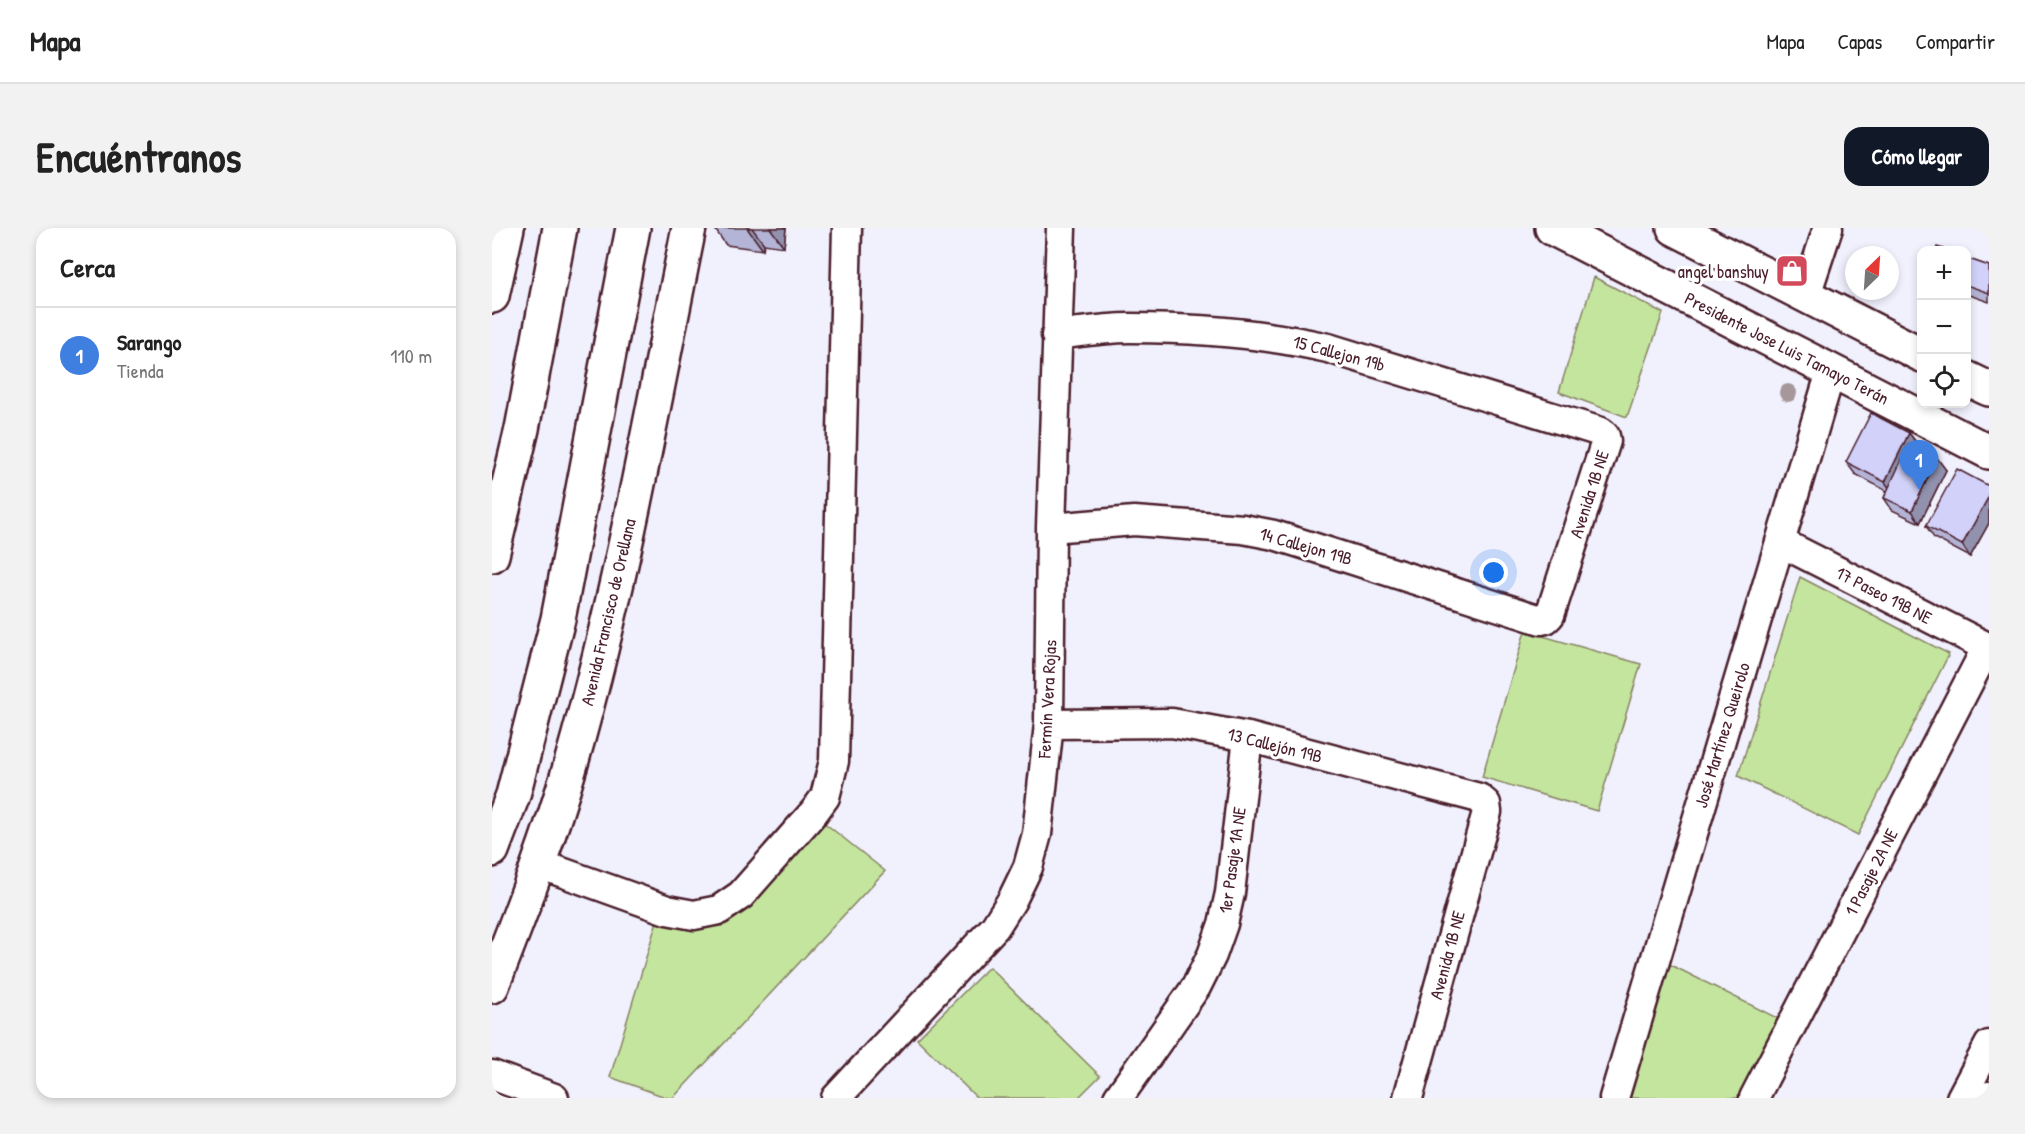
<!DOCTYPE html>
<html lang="es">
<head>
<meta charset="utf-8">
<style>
	body { margin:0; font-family:"Patrick Hand",sans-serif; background:#f2f2f2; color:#222 }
	.controls { position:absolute; right:18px; top:18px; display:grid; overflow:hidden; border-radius:12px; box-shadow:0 3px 9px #0003 }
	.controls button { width:54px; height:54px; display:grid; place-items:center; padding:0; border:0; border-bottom:2px solid #e0e0e0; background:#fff; color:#222; font:30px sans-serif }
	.compass { position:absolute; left:1353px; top:18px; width:54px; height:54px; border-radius:50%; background:#fff; box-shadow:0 3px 9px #0003; rotate:25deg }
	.you { position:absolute; left:1002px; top:345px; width:21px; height:21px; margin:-15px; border:4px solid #fff; border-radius:50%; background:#1a73e8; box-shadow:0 0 0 9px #1a73e833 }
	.badge { display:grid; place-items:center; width:39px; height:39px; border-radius:50%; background:#111827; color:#fff; font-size:20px; font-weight:700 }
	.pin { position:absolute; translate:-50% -50px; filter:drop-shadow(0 2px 3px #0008) }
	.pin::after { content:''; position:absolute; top:32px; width:21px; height:18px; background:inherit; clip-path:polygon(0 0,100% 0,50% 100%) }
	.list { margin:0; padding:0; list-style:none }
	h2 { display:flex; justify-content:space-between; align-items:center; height:78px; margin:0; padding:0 24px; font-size:26px }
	h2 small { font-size:20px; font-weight:400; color:#767676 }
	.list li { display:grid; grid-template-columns:39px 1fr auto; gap:18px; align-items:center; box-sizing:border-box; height:96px; padding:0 24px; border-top:2px solid #e0e0e0 }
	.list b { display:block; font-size:22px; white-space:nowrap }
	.list p { margin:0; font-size:20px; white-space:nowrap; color:#767676 }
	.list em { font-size:20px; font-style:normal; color:#767676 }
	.icon { flex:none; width:33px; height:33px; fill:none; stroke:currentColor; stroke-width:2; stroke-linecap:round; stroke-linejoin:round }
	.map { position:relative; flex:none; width:1497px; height:870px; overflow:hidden; border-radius:18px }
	header { display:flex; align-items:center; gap:36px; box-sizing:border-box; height:84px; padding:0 30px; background:#fff; border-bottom:2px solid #e0e0e0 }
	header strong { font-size:28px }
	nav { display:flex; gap:33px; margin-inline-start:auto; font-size:21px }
	.intro { display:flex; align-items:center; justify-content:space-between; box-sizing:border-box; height:144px; padding:0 36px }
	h1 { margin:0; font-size:42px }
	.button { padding:15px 27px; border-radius:18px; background:#111827; color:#fff; font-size:21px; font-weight:700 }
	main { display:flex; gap:36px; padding:0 36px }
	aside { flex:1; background:#fff; border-radius:18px; box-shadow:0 3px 9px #0003 }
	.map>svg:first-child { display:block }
	.green { fill:#c4e59e; stroke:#878264; stroke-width:1.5 }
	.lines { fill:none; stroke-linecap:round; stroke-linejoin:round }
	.service-casing { stroke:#4a1f2b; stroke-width:18 }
	.minor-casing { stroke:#4a1f2b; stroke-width:33 }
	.secondary-casing { stroke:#4a1f2b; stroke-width:38 }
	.primary-casing { stroke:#4a1f2b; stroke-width:38 }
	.trunk-casing { stroke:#4a1f2b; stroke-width:38 }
	.service { stroke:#fff; stroke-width:14 }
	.minor { stroke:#fff; stroke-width:28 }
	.secondary { stroke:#fff; stroke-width:33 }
	.primary { stroke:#fff; stroke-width:33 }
	.trunk { stroke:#fff; stroke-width:33 }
	.tree { fill:#a6989a }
	.wall { fill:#b4b4d7; stroke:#4a1f2b; stroke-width:1.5 }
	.shaded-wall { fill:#9292af; stroke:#4a1f2b; stroke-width:1.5 }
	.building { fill:#d1d1fa; stroke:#4a1f2b; stroke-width:1.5 }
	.labels { text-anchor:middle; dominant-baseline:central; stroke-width:6; stroke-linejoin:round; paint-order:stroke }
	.poi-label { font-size:18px; fill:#4a1f2b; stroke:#fff; text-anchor:end }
	.street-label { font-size:18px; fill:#4a1f2b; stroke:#fff }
</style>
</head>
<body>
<header>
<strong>Mapa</strong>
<nav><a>Mapa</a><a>Capas</a><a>Compartir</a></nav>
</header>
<div class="intro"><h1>Encuéntranos</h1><a class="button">Cómo llegar</a></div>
<main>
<aside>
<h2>Cerca<small></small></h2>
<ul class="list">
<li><span class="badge" style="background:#3f7fe0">1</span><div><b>Sarango</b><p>Tienda</p></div><em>110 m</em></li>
</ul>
</aside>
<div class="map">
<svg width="1497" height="870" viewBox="0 0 1497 870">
	<rect width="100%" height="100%" fill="#f1f1fe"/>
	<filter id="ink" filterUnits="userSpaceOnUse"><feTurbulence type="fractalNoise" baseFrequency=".0167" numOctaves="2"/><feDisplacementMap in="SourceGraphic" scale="12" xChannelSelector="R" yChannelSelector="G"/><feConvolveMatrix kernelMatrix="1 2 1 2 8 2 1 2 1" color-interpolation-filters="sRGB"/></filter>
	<g filter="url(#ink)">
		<path class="green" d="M1102,49l69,36 -36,104 -68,-25z
			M1308,349l149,77 -91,181 -120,-59z
			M1033,403l116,33 -44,147 -115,-34z
			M325,589l68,54 -212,227h-5l-58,-21 47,-156 27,7 22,-5z
			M1171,733l120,60 -40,77h-120z
			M497,739l111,109 -22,22h-101l-60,-59z"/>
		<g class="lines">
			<g class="service-casing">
				<path id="service" d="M1472,865l25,-4"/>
			</g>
			<g class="minor-casing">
				<path id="minor" d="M1314,67l22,-67
					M559,300l83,-7 109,8 31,6 29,9 238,76 5,-1 4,-4 56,-174 -1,-5 -4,-4 -273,-84c-65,-15 -131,-20 -198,-20 -24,0 -49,4 -74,7
					M1288,314l209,106
					M557,496l123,-1 76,14 231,61 7,6 1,8 -79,286
					M47,636l128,46 27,5 25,-5 22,-15 73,-83 11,-15 9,-36 13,-533
					M0,847l62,23
					M344,870l159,-171 17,-27 16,-33 9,-33 12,-110 2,-196 10,-300
					M626,870l78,-111 16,-32 11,-31 7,-31 18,-156
					M1122,870l212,-710 8,-16
					M1262,870l233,-451
					M1469,870l28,-53"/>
			</g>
			<g class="secondary-casing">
				<path id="secondary" d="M1060,0l437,224
					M1182,0l248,127
					M1474,150l23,11"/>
			</g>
			<g class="primary-casing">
				<path id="primary" d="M0,68l15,-68
					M0,758c29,-74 58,-149 80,-226 50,-175 81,-354 117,-532"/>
			</g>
			<g class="trunk-casing">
				<path id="trunk" d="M0,327l30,-126 38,-201
					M0,622l21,-55 45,-176 75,-391"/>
			</g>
			<use href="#service" class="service"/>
			<use href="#minor" class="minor"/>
			<use href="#secondary" class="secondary"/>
			<use href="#primary" class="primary"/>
			<use href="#trunk" class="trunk"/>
		</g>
		<circle class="tree" cx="1296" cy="165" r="9"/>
		<path class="wall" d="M222,0h72l-2,19 -20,-3 -1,6 -37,-5z
			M1474,30l23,8v36l-23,-8z
			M1417,205l9,12 -1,3 20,10 9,12 -26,53 -28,-13 -8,-12 3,-7 -32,-17 -9,-12z
			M1497,258v37l-19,34 -36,-19 -8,-12z"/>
		<path class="shaded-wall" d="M255,0h5l12,16 -1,6z
			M278,0h16l-2,19z
			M1417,205l9,12 -25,49 -8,-12z
			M1445,230l9,12 -26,53 -8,-12z
			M1497,268v27l-19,34 -8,-12z"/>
		<path class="building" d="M1445,19l10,3h-11z
			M1474,30l23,8v27l-23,-8z
			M1379,185l38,20 -24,49 -39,-20z
			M1417,216l28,14 -25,53 -28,-13z
			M1465,241l32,17v10l-27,49 -36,-19z"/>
	</g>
	<defs>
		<g id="shop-square" transform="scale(1.725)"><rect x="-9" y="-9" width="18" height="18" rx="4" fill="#d1495b" stroke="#fff"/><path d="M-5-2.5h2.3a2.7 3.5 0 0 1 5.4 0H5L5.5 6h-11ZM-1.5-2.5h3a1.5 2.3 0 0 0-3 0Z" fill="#fff"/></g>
	</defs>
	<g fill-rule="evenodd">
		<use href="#shop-square" x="1300" y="43"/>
	</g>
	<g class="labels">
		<g class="poi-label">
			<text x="1277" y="43">angel banshuy</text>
		</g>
		<g class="street-label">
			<text transform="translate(1295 120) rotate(27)">Presidente Jose Luis Tamayo Terán</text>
			<text transform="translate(847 125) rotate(15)">15 Callejon 19b</text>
			<text transform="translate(1097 266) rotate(-72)">Avenida 1B NE</text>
			<text transform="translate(814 318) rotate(16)">14 Callejon 19B</text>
			<text transform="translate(1392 367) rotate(27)">17 Paseo 19B NE</text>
			<text transform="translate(116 384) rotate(-77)">Avenida Francisco de Orellana</text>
			<text transform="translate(555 471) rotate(-87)">Fermín Vera Rojas</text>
			<text transform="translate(1230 507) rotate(-73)">José Martínez Queirolo</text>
			<text transform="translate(783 517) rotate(14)">13 Callejón 19B</text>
			<text transform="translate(740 632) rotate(-82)">1er Pasaje 1A NE</text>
			<text transform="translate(1379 644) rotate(-63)">1 Pasaje 2A NE</text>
			<text transform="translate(955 727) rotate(-75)">Avenida 1B NE</text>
		</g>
	</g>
</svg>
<div class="controls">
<button>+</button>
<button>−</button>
<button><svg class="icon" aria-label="locate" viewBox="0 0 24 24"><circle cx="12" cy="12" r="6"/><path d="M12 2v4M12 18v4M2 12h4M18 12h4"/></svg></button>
</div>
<svg class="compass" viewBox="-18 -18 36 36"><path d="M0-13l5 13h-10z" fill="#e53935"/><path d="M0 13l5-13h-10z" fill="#767676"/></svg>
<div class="you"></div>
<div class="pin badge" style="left:1427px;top:262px;background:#3f7fe0">1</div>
</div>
</main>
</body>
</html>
